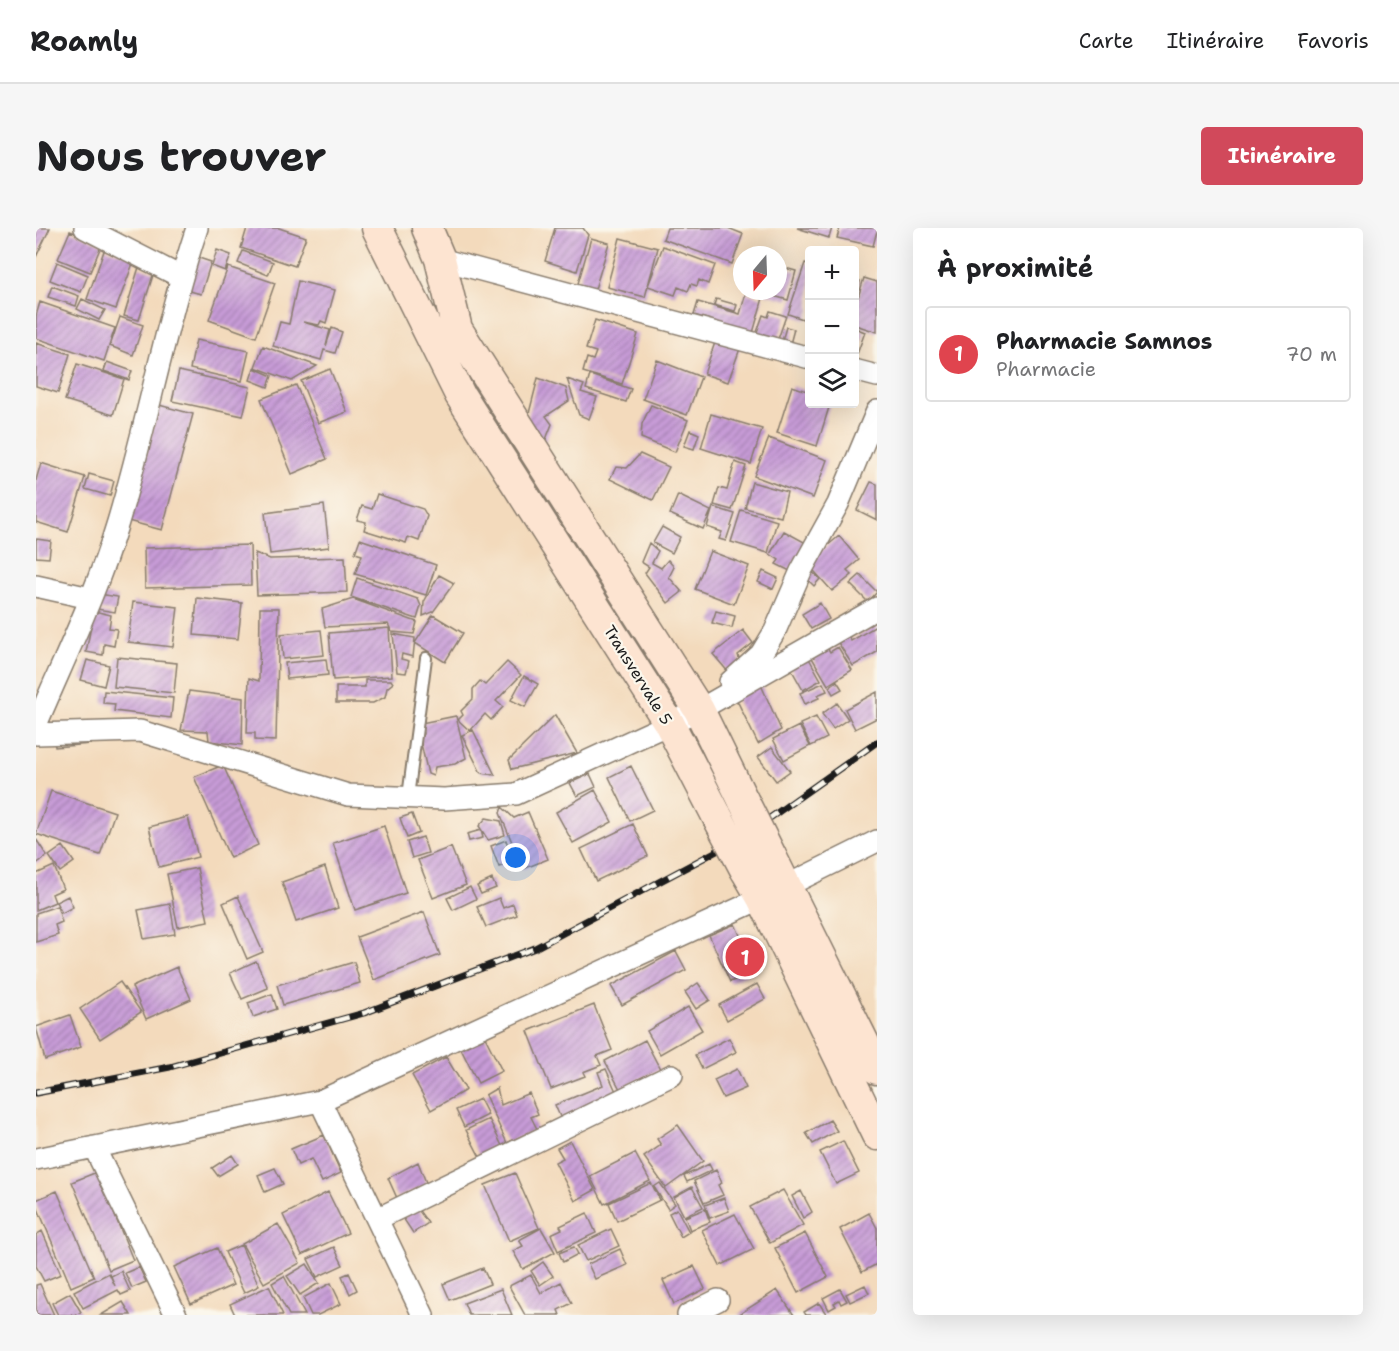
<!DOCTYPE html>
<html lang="fr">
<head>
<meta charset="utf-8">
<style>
	body { margin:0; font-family:"Shantell Sans",sans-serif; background:#f6f6f6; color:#202124 }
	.controls { position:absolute; right:18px; top:18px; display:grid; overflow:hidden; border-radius:6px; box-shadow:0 6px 24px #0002 }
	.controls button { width:54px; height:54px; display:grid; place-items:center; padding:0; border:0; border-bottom:2px solid #e0e0e0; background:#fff; color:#202124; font:30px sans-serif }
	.compass { position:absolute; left:697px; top:18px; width:54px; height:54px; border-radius:50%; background:#fff; box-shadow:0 6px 24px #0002; rotate:199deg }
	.you { position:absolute; left:480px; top:630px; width:21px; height:21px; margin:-15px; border:4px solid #fff; border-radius:50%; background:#1a73e8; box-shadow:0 0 0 9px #1a73e833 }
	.badge { display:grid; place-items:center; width:39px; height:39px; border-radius:50%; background:#d1495b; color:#fff; font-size:20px; font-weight:700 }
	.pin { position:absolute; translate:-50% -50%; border:3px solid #fff; box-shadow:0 2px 6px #0006 }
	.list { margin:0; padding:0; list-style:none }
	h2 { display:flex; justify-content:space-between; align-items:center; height:78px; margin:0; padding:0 24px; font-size:26px }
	h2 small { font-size:20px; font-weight:400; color:#757577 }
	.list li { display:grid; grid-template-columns:39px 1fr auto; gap:18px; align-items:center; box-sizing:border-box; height:96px; margin:0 12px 12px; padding:0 12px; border:2px solid #e0e0e0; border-radius:6px }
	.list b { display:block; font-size:22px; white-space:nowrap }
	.list p { margin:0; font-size:20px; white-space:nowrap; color:#757577 }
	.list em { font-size:20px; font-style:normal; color:#757577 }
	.icon { flex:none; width:33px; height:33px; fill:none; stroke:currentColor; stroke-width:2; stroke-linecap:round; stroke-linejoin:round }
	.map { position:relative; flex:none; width:841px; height:1087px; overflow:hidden; border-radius:6px }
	header { display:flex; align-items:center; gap:36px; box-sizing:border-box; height:84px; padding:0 30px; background:#fff; border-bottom:2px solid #e0e0e0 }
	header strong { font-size:28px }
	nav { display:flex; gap:33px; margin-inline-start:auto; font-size:21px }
	.intro { display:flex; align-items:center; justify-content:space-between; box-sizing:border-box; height:144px; padding:0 36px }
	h1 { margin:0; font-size:42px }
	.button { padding:15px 27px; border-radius:6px; background:#d1495b; color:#fff; font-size:21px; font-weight:700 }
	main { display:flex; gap:36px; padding:0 36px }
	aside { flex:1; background:#fff; border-radius:6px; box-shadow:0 6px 24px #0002 }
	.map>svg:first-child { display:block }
	.building { fill:url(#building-hatch) }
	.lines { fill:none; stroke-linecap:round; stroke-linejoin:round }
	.service-casing { stroke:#887b6c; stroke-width:14 }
	.minor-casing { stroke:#887b6c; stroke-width:24 }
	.secondary-casing { stroke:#887b6c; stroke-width:33 }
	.service { stroke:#fff; stroke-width:10 }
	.minor { stroke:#fff; stroke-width:21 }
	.secondary { stroke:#fde4d1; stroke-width:30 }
	.rail-casing { stroke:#1c1c1c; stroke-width:7 }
	.rail { stroke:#fbf7ec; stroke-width:4.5; stroke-dasharray:14; stroke-linecap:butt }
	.secondary-bridge-casing { stroke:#887b6c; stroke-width:33; stroke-linecap:butt }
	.secondary-bridge { stroke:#fde4d1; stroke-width:30 }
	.labels { text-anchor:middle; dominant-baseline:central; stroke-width:4.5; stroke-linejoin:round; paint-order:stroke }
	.street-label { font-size:16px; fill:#1c1c1c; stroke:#fbf7ec }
</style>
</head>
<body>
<header>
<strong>Roamly</strong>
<nav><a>Carte</a><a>Itinéraire</a><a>Favoris</a></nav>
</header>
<div class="intro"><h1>Nous trouver</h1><a class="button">Itinéraire</a></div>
<main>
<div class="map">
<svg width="841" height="1087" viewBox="0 0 841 1087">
	<defs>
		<pattern id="building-hatch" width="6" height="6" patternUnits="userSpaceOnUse" patternTransform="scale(1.5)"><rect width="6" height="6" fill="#c79bd7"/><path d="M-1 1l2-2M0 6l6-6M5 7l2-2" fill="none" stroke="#a17eae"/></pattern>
	</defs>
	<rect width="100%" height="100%" fill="#fbf7ec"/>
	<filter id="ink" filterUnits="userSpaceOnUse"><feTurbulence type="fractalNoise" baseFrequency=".0167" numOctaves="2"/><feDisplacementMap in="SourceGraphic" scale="12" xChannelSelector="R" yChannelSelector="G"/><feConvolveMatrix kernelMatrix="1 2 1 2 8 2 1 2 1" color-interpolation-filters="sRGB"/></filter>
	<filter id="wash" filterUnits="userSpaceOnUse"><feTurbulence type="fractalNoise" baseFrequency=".008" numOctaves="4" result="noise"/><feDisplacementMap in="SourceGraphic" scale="24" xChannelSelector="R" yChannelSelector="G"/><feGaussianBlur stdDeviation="1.35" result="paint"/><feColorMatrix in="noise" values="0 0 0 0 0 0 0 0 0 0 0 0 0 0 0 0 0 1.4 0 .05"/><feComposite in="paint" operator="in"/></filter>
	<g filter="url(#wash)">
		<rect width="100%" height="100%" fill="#f3dabc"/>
		<g id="blocks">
			<path class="building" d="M0,0h14l-14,29z
				M211,0h32l27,9 -11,29 -54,-18z
				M519,0h28l5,7 -11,36 -32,-10z
				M631,0h61l15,6 -11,30 -69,-25z
				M761,0h35l-3,10z
				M804,0h37v3l-4,15 -36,-8z
				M34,3l32,13 -12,28 -32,-13z
				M555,10l18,5 -17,56 -17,-5z
				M584,10l38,10 -13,49 -38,-10z
				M627,18l52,19 -7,19 -9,-4 -2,6 -6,-2 -3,7 -10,-4 -3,8 -27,-9z
				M69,20l30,10 -19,51 -29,-10z
				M181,22l14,5 -6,16 -13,-5z
				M207,23l30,11 -5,13 -30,-12z
				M160,29l15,5 -10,32 -15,-4z
				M21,34l31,13 -7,17 -31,-12z
				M769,35l5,1v47l-4,9 -18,-6z
				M742,38l18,5 -8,29 -29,-8 19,-1z
				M103,39l15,5 -15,48 -15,-4z
				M192,39l47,16 -19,54 -47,-17z
				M828,50l13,4v50l-22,-7v-18z
				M819,51l5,2 -5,17z
				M262,53l37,9 -9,33 -5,-2 -2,4 -16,-3 27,8 -4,16 6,-18 10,4 -7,21 -11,-3 -3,10 -48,-14 7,-24 9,2z
				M16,58l27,10 -3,10 -28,-9z
				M710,65l17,5 -10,35 -59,-18 4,-13 42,12z
				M46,71l23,11 -6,10 -22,-11z
				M680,71l21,6 -2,6 -21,-6z
				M4,74l75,26 -11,33 -68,-23v-22z
				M734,83l16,5 -9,26 -21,-7 7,-20 5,2z
				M84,89l23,8 -10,30 -23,-9z
				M559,92l43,14 -16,50 -39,-12 4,-14 6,2 3,-8 -10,-3z
				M750,99l8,2 -4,15 -8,-3z
				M819,100l10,4 -9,25 -1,-1z
				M682,106l24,9 -14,39 -24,-8z
				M160,112l53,11 -7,30 -52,-12z
				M0,115l34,11 -12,39 -22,-7z
				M227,118l54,20 -25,15 -37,-14z
				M621,132l44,17 -14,38 -44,-16z
				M71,134l25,9 -3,9 -25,-9z
				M41,136l47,15 -11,36 -48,-15z
				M218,140l18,8 -4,11 -18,-7z
				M294,141l17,43 -29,11 -17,-42z
				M143,143l71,16 -7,29 -71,-15z
				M554,147l41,14 -5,13 -40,-13z
				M502,150l28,10 3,13 -23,15 6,8 -7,18 -19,-17z
				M531,151l17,6 -3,7 16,5 -8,22 -10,-4z
				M260,157l31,74 -35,15 -31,-75z
				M756,158l18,6v12h20l-13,42 -40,-13z
				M123,177l34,9 -31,116 -34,-9z
				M615,177l37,15 -13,32 -34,-14 1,-14z
				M675,186l51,15 -11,35 -50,-16z
				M654,202l9,4 -5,15 -10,-3z
				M733,210l58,22 -14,38 -59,-22z
				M604,226l29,13 -16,33 -43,-21 6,-12 11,1z
				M699,234l11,4 -14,44 -18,-5 5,-17 8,2z
				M5,235l44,14 -17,55 -32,-10v-42z
				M53,246l25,7 -4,15 -25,-7z
				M716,254l35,10 -6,25 -36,-9z
				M835,254l6,2v36l-20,-10z
				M341,266l46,15 4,7 -8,25 -11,-4 -2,6 -42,-13 2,-8 -9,-2 5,-14 10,3z
				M642,267l33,16 -8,18 -33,-15z
				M288,277l5,42 -59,7 -5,-41z
				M677,279l22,7 -9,27 -7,-2 3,-7 -15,-5z
				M705,282l36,11 -9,32 -37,-11z
				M626,299l18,10 -8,16 -19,-10z
				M748,303l22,12 -16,28 -14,-7 3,-4 -9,-6z
				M803,308l20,24 -12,10 5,5 -20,16 -25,-28z
				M0,311l15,2 -2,17 -13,-1z
				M324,311l76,26 -10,30 -71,-21 7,-19 -7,-2z
				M613,315l9,8 -6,12 9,5 7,-8 6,7 -5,10 13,15 -14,11 -23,-30 4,-6 -8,-5z
				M214,317l1,40 -106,3 -1,-40z
				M674,323l39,15 -15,38 -39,-15z
				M219,325l15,6 75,-2 2,35 -90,3z
				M773,341l11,10 -6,7 -11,-11z
				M727,343l15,7 -5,11 -15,-7z
				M403,347l15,8 -21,29 -10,4 1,-14z
				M824,347l17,17 -9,10 -18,-18z
				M321,350l61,21 3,7 -4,13 -66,-22z
				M63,366l19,3 -3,15 -19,-3z
				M161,370l45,5 -4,36 -44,-4z
				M317,371l64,23 -3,12 -22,-2 -4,-8 -63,3 -3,-18z
				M97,374l45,5 -5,40 -45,-5z
				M784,375l9,16 -18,10 -9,-15z
				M224,380h19l-3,133 -21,-1v-7h-8l2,-55 10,3z
				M58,383l17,4 -2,13 8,1 -3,17 -10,-2 -1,11 -17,-3z
				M680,383l19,5 -3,12 -20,-5z
				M397,387l30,18 -18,29 -30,-19z
				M840,398l1,26 -24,14 -16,-25 11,-6 3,6z
				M353,400l3,48 -59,4 -4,-47z
				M285,402l3,25 -41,4 -2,-25z
				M707,402l10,13 -15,12 3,9 -12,9 -16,-19z
				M357,406l22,4 -2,19 -11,-3 -1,5 8,2 -3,12 -9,-1z
				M788,414l6,10 8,-5 14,23 -24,15 -20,-34z
				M771,427l14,25 -18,10 -14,-25z
				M81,429l60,6 -3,30 -60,-6z
				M290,431l2,16 -41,4 -2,-16z
				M51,432l22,5 -5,21 -23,-6z
				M471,434l14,13 -25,26 7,6 -12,13 -6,-6 -15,17 -12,-11 5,-5 -2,-4 12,-12v-10l7,-8 5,4z
				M488,448l14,8 -13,23 -14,-7z
				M722,450l23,52 -23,14 -25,-52z
				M329,452h26l2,3 -6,5 -2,9 -12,6h-37v-16h29z
				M801,453l5,8 -9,5 -4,-7z
				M787,455l4,8 -10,4 2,3 -14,6 -5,-11z
				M68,463l69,7 -2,20 -57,-7 1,-7 -12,-1z
				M153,463l54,7 -1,47 -33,-4 -1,-10 -27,-1z
				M841,464v26l-22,11 -10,-20z
				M801,475l11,16 -15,10 -11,-15z
				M519,487l22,38 -65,16 -3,-9z
				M420,488l10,42 -11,6 -20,3 -2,9 -5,-2 -9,-39 4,-1 -2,-11z
				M780,489l11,21 -16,8 -11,-22z
				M763,498l11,20 -26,14 -11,-21z
				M437,502l22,45 -14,-2 -19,-38z
				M55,508v8l-36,3 -1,-9z
				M736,519l18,24 -14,10 -18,-24z
				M187,537l35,80 -28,13 -36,-81z
				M595,538l22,44 -23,11 -21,-44z
				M554,546l6,13 -19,9 -7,-13z
				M559,562l17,32 -39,21 -17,-31z
				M15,563l64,21 -15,43 -64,-21z
				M466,579l12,11 14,-6 20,47 -25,10 -23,-56z
				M376,586l7,19 -12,5 -7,-20z
				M152,589l10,40 -39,10 -10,-40z
				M450,590l15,3 4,14 -17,5 -9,-14z
				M597,596l15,32 -52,25 -15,-32z
				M348,598l22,67 -51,17 -22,-67z
				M445,602l2,8 -14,3 -2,-7z
				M387,609l5,16 -16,5 -5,-16z
				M0,611l11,17 -11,8z
				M470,612l8,22 -15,5 -8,-21z
				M27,618l11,16 -14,10 -11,-16z
				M415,619l15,38 -33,13 -15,-38z
				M18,638l9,23 -11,5 3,8 -19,8v-36z
				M289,639l13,41 -42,14 -14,-40z
				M161,640l11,53 -30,6 -11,-53z
				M456,651l4,9 -15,6 -4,-8z
				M434,659l6,12 -23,11 -6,-12z
				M32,668l5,11 -11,6 -6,-11z
				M202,668l25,56 -16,7 -24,-56z
				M463,670l4,10 10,-4 4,11 -31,12 -9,-20z
				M134,676l5,30 -31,5 -6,-29z
				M21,678l5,16 -7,3 3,10 -22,7v-29z
				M388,684l16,43 -66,25 -17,-43z
				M699,696l21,47 -26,11 -21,-47z
				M640,723l10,19 -64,35 -11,-19z
				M220,733l12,27 -26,11 -12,-26z
				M318,734l6,21 -77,22 -6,-20z
				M141,739l14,32 -45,20 -14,-32z
				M84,754l21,30 -41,27 -20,-30z
				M662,755l12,17 -14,9 -11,-17z
				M721,756l8,15 -38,21 -8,-15z
				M236,766l5,15 -24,8 -5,-14z
				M558,777l18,45 -15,6 4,9 -18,7 2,4 -34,13 -23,-58z
				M652,779l14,23 -42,24 -13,-23z
				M34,787l11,32 -36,13 -9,-33z
				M449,809l17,34 -24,12 -17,-34z
				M693,810l7,14 -34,17 -7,-14z
				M609,812l15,29 -40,20 -15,-28z
				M410,829l20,33 -35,20 -19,-35z
				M570,841l12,27 -57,23 -6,-14 48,-20 -5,-13z
				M701,841l9,19 -23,10 -9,-18z
				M461,860l4,17 28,-12 9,21 -7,3 6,12 -30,14 -22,-48z
				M444,871l8,16 -24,12 -8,-17z
				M453,891l14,29 -22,11 -15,-29z
				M794,892l7,11 -24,13 -7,-11z
				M642,897l25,36 -37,27 -22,-31 17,-12 -4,-6z
				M288,907l17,38 -19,9 -11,-23 -13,6 -7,-16z
				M534,913l25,49 -20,11 -20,-39 8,-4 -6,-10z
				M807,913l16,32 -23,11 -16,-32z
				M599,925l15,28 -46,23 -14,-28z
				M196,927l6,9 -20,12 -6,-8z
				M382,934l9,23 -30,13 -9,-20z
				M673,936l3,6 -25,12 -3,-6z
				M239,940l8,16 -18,8 -7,-17z
				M680,942l6,13 -4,2 5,10 -19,8 -10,-22z
				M61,944l36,88 -24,10 -37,-88z
				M479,945l24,55 -30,13 -24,-56z
				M615,955l9,17 -43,21 -8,-18z
				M624,955l15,21 -7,5 -14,-22z
				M656,959l11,20 -19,9 -10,-19z
				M747,962l20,35 -33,18 -20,-36z
				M21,963l37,86 -23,10 -35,-83v-4z
				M765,963l11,21 -9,6 -11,-22z
				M292,964l20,41 -46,22 -19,-40z
				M688,970l5,13 -19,7 -5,-13z
				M381,980l11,15 -15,10 -10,-15z
				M641,981l12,23 -8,5 -12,-24z
				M669,981l5,13 -20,8 -5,-13z
				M551,985l9,20 -38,18 -7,-17 11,-5 -2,-3z
				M833,985l8,15v36l-15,8 -22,-43z
				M699,986l19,35 -34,17 -18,-36z
				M242,996l22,39 -36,20 -22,-39z
				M505,1000l14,24 -32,17 -10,-18 10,-5 -4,-6z
				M575,1001l8,17 -33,15 -8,-16z
				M6,1003l19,43 -17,7 -8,-15v-31z
				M769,1005l23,44 -30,16 -23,-45z
				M205,1017l18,41 -15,7 -19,-41z
				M298,1019l9,18 -26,12 -9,-18z
				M538,1019l4,7 -15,8 -4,-9z
				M181,1020l16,37 -42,19 -17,-37z
				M584,1021l7,16 -32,14 -7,-15z
				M507,1034l10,14 -13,9 -9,-14z
				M271,1036l12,19 -19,12 -13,-19z
				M658,1038l11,23 -31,15 -11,-24z
				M103,1039l7,15 -14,6 -7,-15z
				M447,1040l7,16 -40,16 -7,-16z
				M85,1043l9,20 -9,4 -3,-5 -35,18 -9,-17 35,-18 6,13 -4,-10z
				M313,1045l8,17 -7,4 -8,-18z
				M495,1047l10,18 20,-11 11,21 -14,7 2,5h-35l-16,-29z
				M248,1048l21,39h-16l-17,-32z
				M295,1055l10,21 -23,11h-7l-8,-17z
				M4,1056l14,31h-18v-30z
				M829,1057l4,8 -19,9 -4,-8z
				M233,1058l14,29h-48l-5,-11z
				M465,1061l11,26h-43l-5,-12z
				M804,1061l7,12 -6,3 -2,-4 -5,3 2,3 -7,4 -6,-12z
				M741,1062l17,25h-56z
				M34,1065l11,19 -6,3h-17l-6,-12z
				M87,1074l8,13h-30z
				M783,1075l8,12h-21l-2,-3z"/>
		</g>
	</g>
	<g filter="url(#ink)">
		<use href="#blocks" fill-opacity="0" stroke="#887b6c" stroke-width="1.5"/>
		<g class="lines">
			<g class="service-casing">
				<path id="service" d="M372,569l18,-139"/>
			</g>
			<g class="minor-casing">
				<path id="minor" d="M49,0l96,49
					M404,31l370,99
					M818,142l23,6
					M0,358l54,12
					M694,454l31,-28 14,-23 26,-60 37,-67 39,-93
					M0,497c28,-66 61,-133 82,-203 29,-97 47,-197 79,-294
					M0,506l104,-3 208,64 96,4 72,-5 183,-84 178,-102
					M284,873l103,214
					M58,919l82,168
					M0,931l284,-58 442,-203 115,-57
					M341,991l295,-144
					M652,1087l30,-15"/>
			</g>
			<g class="secondary-casing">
				<path id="secondary" d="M341,0l83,167 209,328 48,93
					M391,0l13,31 17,70 242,381 45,92
					M735,628l106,213
					M709,641l17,29 115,237"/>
			</g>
			<use href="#service" class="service"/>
			<use href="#minor" class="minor"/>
			<use href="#secondary" class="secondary"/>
			<g class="rail-casing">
				<path id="rail" d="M0,865l134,-26 194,-54 171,-65 208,-111 134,-95"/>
			</g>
			<use href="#rail" class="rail"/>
			<g class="secondary-bridge-casing">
				<path id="secondary-bridge" d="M708,574l27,54
					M681,588l28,53"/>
			</g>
			<use href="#secondary-bridge" class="secondary-bridge"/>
		</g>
	</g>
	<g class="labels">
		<g class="street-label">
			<text transform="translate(602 447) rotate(58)">Transvervale 5</text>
		</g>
	</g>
</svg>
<div class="controls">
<button>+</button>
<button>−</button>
<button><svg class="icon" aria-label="layers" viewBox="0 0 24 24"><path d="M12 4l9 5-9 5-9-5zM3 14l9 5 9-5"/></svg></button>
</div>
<svg class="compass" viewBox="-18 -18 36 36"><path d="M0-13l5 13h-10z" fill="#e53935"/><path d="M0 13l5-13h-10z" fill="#757577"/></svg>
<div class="you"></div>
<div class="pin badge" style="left:709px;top:729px;background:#e0444e">1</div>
</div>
<aside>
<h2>À proximité<small></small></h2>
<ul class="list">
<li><span class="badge" style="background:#e0444e">1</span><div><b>Pharmacie Samnos</b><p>Pharmacie</p></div><em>70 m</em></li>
</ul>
</aside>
</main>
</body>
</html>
